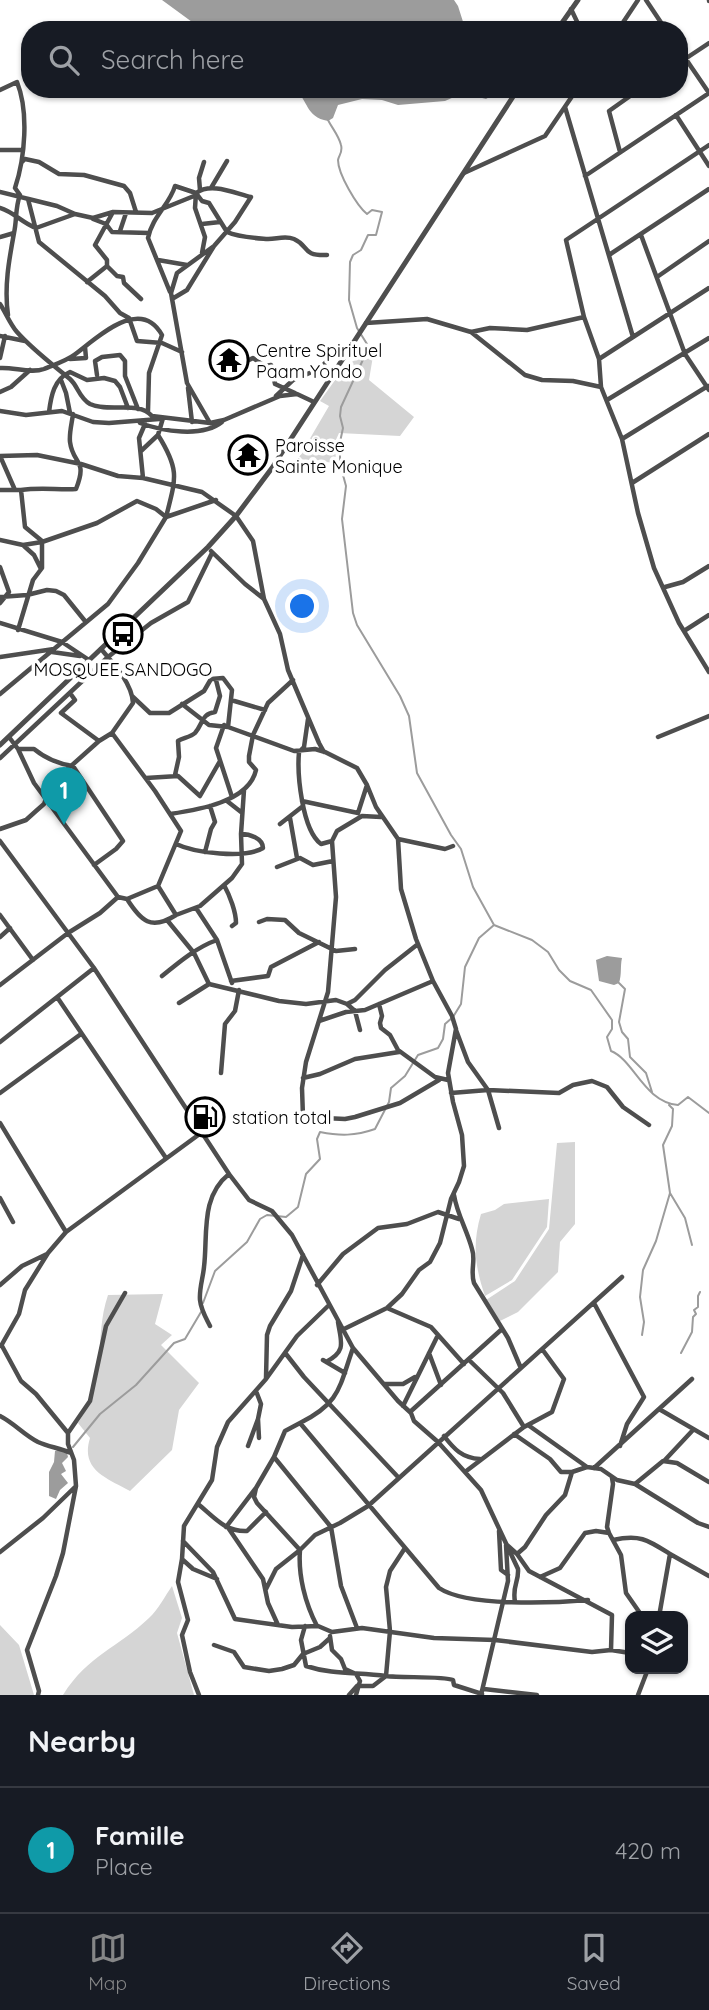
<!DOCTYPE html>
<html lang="en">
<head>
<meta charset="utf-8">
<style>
	body { margin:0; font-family:Quicksand,sans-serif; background:#242831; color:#f1f3f6 }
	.controls { position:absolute; right:21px; bottom:21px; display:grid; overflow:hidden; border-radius:14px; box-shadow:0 2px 5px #0004 }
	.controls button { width:63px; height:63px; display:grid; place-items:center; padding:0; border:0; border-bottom:2px solid #363941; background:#171b24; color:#f1f3f6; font:35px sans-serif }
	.you { position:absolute; left:303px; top:607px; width:24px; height:24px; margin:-18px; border:5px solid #fff; border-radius:50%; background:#1a73e8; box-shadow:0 0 0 10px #1a73e833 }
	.badge { display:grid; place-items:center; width:46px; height:46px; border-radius:50%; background:#858687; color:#fff; font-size:23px; font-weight:700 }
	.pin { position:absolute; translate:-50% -58px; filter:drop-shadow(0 2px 4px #0008) }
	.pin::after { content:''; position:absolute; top:37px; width:24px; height:21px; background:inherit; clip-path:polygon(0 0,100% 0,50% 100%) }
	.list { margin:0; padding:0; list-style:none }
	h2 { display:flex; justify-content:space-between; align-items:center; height:91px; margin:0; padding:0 28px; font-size:30px }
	h2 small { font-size:23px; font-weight:400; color:#9ea1a6 }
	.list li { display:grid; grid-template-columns:46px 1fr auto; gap:21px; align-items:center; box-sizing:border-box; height:126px; padding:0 28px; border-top:2px solid #363941 }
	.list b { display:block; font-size:26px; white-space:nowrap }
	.list p { margin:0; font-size:23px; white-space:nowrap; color:#9ea1a6 }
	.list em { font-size:23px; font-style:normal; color:#9ea1a6 }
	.icon { flex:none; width:38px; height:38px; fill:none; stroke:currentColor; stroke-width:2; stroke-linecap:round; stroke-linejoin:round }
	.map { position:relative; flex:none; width:709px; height:1695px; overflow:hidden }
	.search { position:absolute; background:#171b24; box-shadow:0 2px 5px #0004; left:21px; right:21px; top:21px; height:77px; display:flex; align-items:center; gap:18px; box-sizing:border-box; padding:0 24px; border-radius:28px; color:#9ea1a6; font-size:26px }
	.sheet { height:217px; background:#171b24 }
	nav { display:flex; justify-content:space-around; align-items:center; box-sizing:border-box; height:98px; border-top:2px solid #363941; background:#171b24; font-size:19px; color:#9ea1a6 }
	nav a { display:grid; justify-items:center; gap:4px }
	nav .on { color:#858687 }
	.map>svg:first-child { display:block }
	.green { fill:#d5d5d5 }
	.water { fill:#9c9c9c }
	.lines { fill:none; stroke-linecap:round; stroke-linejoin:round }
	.stream { stroke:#9c9c9c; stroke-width:2 }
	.minor { stroke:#4e4e4e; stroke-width:4.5 }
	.tertiary { stroke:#4e4e4e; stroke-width:5 }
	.labels { text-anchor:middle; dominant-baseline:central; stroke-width:7; stroke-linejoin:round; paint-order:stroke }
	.poi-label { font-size:18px; fill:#000; stroke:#fff; text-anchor:start }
</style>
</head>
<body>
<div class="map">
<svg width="709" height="1695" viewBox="0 0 709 1695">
	<rect width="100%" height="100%" fill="#fff"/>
	<path class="green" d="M374,350l-5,30 45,37 -14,19 -61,-3 -4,9 1,21 -38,-4 31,-53 -9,-5 26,-36z
		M575,1142v82l-15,18 -2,30 -40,40 -18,9 -14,-21 29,-19 34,-52 8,-86z
		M549,1199l-2,28 -35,53 -27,16c-10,-29 -13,-52 -4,-82l14,-4 9,-6z
		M163,1294l-8,30 17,11 -11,10 38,38 -20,27 -7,40 -42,41c-23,-13 -50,-21 -40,-53l-12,-15c31,-44 15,-84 30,-128z
		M172,1586l10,32 -5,15 17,62h-131c25,-40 55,-47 86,-77 9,-8 16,-22 23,-32z
		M0,1625l19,20 15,50h-34z"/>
	<path class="water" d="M162,0h292l4,6 7,22 33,2h-295z
		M294,89h200l-3,7 -5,3 -23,-6 -18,8 -47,4 -16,-5 -20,-1 -24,6 -5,13 -5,3c-23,-4 -19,-21 -34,-32z
		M607,956l15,2c-2,9 0,16 -3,25l-5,2 -15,-4 -3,-21z
		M58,1450l9,3 1,4 -6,6 4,8 -5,3 7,9 -8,7 -4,9 -7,-3v-24l5,-10 1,-11z"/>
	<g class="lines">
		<path class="stream" d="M328,120c4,8 11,16 13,25 2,7 -2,10 -3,15 0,14 19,46 29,54l5,-4 10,2 -6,23h-8l-7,15 -8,5 -3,7 -1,38 8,28 10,16
			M367,351l-26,56 -1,9 3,12 -3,14v22l6,22 -4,33 11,94 4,12 43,71 9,20 8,57 34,62 10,14 12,38 21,38 38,15 16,12 11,18 11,11 21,9 21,30v9l-5,8 4,14c23,9 33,51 67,54l10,-8 21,16
			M619,983l6,6 -6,33 3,10 6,7 2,18 16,16 6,19
			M669,1105l4,4 -1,17 -9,19 7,48 15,25 7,27
			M203,1303l12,-32 32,-29 13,-23 7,-4 19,2 12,-10 8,-33 14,-15 -3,-20 3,-7c20,4 35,4 55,-3l14,-27 2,-14 14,-12 13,-21 20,-7 5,-9 2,-15 8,-7 8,-13 4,-37 14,-29 15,-13
			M642,1335l2,-13 -4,-25 3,-27 13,-29 14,-48
			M681,1353l11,-21 1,-15 3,-3 -2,-4 4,-3v-11l2,-4
			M73,1447l27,-33 36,-29 38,-42 11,-4 16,-27"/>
		<path class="minor" d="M646,0l20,30
			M709,0v1
			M571,9l10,21
			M618,30l20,-30
			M679,49l30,44
			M679,63l30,-20
			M0,90l17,-8c12,30 8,76 -2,106l5,7c-5,13 -3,25 -6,38 -5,27 -10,54 -6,82
			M565,107l68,230
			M676,115l33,51
			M0,150h21
			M620,152l-11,-41 31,-22
			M22,162l3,-3 14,3 20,12 25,1 40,11 6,7 6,19
			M464,173l81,-37 32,-47
			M585,176l124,-83
			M211,188l16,-27
			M200,190l-1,-12 5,-16
			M0,192l57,14 18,8
			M28,199l11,43 66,54 15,17 9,5 8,23 25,2 20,9
			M0,208c14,4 22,15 36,20l39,-14 18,4 20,-6 39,1 42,-17
			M93,219l13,5 6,8 37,1
			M202,224l18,-2
			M120,231l6,-18
			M641,235l44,119 24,36
			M0,237l14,-4
			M202,253l3,-16 -10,-29 1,-15c15,-11 38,0 55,4l-16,25 -21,24 -37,27 -6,20 16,90 23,40
			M609,255l100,-66
			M158,260l29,5
			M107,266l10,10 6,1 1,6 17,16
			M657,277l52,-36
			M87,282l20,-16v-6l-12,-15 18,-33
			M170,292l-22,-54c4,-21 22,-34 27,-52l21,7 6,8 7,2 18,29c11,5 27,6 39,7 9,1 18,-4 28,0 16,7 7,17 33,16
			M172,299l15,-9 27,-44
			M0,304c6,9 10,20 17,28 16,18 35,32 53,47 8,7 9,19 20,25 19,9 48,-4 62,12l58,7 14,-3 56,-24 17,-2 17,8
			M584,317l-18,-77 143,-95
			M366,323l61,-4 44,13 19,-4 37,2 57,-13 15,42
			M471,332l54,43 17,5 31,1 28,6 21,52 16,74 16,55 25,55 30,49
			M0,336l25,5
			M0,358l5,-22
			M70,359l16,-1 -1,-11
			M243,363l10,-5 12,8 6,-1 4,19 20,9
			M0,368c14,-1 31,6 44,1 9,-4 22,-8 30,-14 22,-16 66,-60 88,-20l-13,38 -1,38
			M97,375l-2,-14 7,-4 18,-2 5,6v15l13,33
			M61,380l5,13 4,20
			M601,387l-2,-28 110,-71
			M188,388l4,34
			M0,392l11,-5 19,-17
			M276,396l17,-16 26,-11 14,-14 16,-6
			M607,400l102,-62
			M0,411l26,4 36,-4 31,11 16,1 50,-4
			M49,412c2,-16 5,-33 21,-40l17,8 17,-2 11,3 5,6 8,21
			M140,423c22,8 62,15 82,-1
			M622,439l86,-53
			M141,451l17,-16 5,-17
			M0,456l37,-1 44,9 37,12 25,2 59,14 34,24 17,25 11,58 16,35 8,36 31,73 5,9
			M0,456l15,34h6l4,37 17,14
			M143,478l-4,-40 6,-14
			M632,483l77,-49
			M0,490h15
			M21,490c19,-3 37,0 55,-1 12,-30 -3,-24 -6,-47 -1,-9 2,-19 3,-28
			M0,540l23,5 19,-3 55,-19 40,-22 19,8 10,8c10,-39 14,-47 -8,-82
			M24,546l10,9 7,14
			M211,551l34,33 19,15
			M0,567l9,25 -9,11
			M665,587l18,-5 26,-16
			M0,597l27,-2 20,-5 9,1 8,4 21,26
			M0,623l62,19 27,18
			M18,630l15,-50 9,-12v-26
			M684,631l25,-16
			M52,652l28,4
			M0,657l54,-8
			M70,693l5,7 -14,13 38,28
			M0,694l108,-90 30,-41 28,-46 50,-17
			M132,696l18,17h19l35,-22 7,-12 12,-1 9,12 -4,37
			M231,700l34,10
			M182,704l27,21 19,2 66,24 21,-2 10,3 32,16 10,17 9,22 22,32 3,50 15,50 17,42 -68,29 -19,2 -27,9
			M308,719l-4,28 -5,5c-2,22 3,78 22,92l11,-3 5,-10 25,-15 19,1
			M224,725l-8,23 16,49
			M9,737l9,12 16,34 84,114 9,2 31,-13 23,-55 -26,-40 -43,-58
			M658,737l51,-21
			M18,749h16c11,9 25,15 39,17l50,75 -7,8 -22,16
			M0,758l108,-101 43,-34 37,-21 24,-49
			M175,775l4,-18 -1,-16c5,-3 13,-4 17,-8 8,-9 6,-19 20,-21l5,-16 -4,-16
			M146,778l32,-2 22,20 20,-35
			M227,801l14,11
			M302,801l56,12
			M358,813l9,-28
			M170,814c27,-4 79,-12 86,-44l-7,-8v-6l4,-21 15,-32 25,-23
			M290,818l7,40
			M280,824l23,-18
			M0,829l26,-9 10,-9 8,-7 8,-21 47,-42 13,-8 21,-30c-1,-20 -20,-40 -32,-54
			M398,839l47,10 8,-3
			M0,841l94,127 135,206 20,26 23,11 20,24 61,113 45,53 13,12 3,8 24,21 43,48 37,79c1,14 -6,16 -3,33
			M332,841l4,56 -8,95 -22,70 -4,26 1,29 42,2 10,-2 45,-14 39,-23
			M176,844c19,9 69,15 87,4 0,-10 -14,-14 -22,-14
			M205,852l6,-23 4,-7 -5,-16
			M277,867l23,-9 13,7 20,-4
			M224,885c6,11 12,27 12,38l-4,3
			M158,886l18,29 24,-9 32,-28 10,-14 -1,-30 3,-44
			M127,899c14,22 24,32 49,16
			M196,908l21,32 15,43
			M0,915l33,45
			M167,920l27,33 15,31
			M259,922l8,-3 18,1 14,13 37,18 19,-2
			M0,937l10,-9
			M162,976c17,-14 35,-29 55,-36
			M231,981l37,-5 3,-9 48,-25
			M0,985l68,-52 32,-20 18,-16
			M57,997l109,161
			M179,1003l30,-19 70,17 27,3 30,-4 11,4
			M379,1004l3,12 -2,7 1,5 9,7 8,15 37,27 13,3
			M360,1030l-5,-19 -8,-7 8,-4 30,-30 33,-26
			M0,1042l94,-74
			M221,1073l4,-49 10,-13 4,-21
			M303,1078l17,-4 35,-15 44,-7
			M0,1093l81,-59
			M451,1093l37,-3 -20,-28 -12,-32
			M0,1123l66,109
			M499,1128l-11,-38 71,3 14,-8 19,-4 15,6 16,20 26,18
			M454,1195c3,19 13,35 18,54 4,11 -2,22 2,34l34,55 12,28
			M0,1198l13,24
			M0,1285l22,-19 25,-12
			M317,1285l26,-31 35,-26 29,-4 31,-12 21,7
			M594,1303l50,94 -17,27 -7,22
			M387,1308l44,19 33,37
			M210,1326c-4,-8 -9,-16 -10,-26 -1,-11 3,-22 4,-33 4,-32 -4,-70 25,-93
			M344,1329l43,-21 15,-14 17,-24 11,-8 10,-19 11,-44 8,-17 5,-16 -2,-31 -9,-33 -5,-29 8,-44 -4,-13 -19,-35
			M1,1346l18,-32 6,-24 23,-37 18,-21 135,-99
			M2,1346l19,35 15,13 32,39v11l6,16 2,26 -13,67 -7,23 -29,74 12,41 -1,4
			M353,1348c-14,40 -13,55 -53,75l139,165c28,19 115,15 149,12
			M429,1353l12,32
			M286,1354l18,23 94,100
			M323,1360l22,13
			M469,1360l34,33 21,34
			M326,1362c21,-11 15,-20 12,-40
			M266,1378l1,-43 3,-9 21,-35 12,-36
			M385,1384h18l12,-7
			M256,1391l5,13 -3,15
			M403,1406l35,-71
			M659,1409l50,29
			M410,1412l92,-83
			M0,1416c14,7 24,19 38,26 11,5 22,6 33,11
			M300,1423l-15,8 -11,26 -18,31 -2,9 3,6 43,47 15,-15 25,-12 28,-17 254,-229
			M528,1425l59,42 14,2 16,11 18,4 63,39 11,4
			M68,1433l22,-32 16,-75 19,-33
			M514,1434l36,25 11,13h11
			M444,1436c10,13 18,22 36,23
			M248,1446l10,-27 1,19
			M274,1457l57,70 10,59 16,42
			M664,1461l29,-31
			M594,1468l98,-89
			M465,1472l59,-45 28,-15 12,-33 -22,-30
			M635,1484l28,-23 14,2 32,19
			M198,1504c16,13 27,28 49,27l19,-19
			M226,1527l29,-38
			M229,1529l34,50 5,24 10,22
			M499,1531l2,39 7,5
			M609,1533l-2,-6 6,-43 -1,-6
			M613,1540c27,-6 35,0 57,14
			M183,1541l30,31 22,47 57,8 26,-1 14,6 30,-4 72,10 61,2 97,12 19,-2 19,3
			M507,1545l10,9 8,-7 21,-32 19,-20 7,-23 15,-5
			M300,1550c-2,25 5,53 17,76
			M0,1552l43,-34 32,-31
			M517,1554l12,17 83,44 -1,35
			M183,1560l10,9 24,10
			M540,1577l20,-9 25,-35 11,-2 13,2 12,22 5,38 16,23
			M266,1589l10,-20 24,-19
			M661,1616l-1,-5 10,-57 39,22
			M305,1626l-4,14 5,26c27,9 53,6 80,10l4,-45 -4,-44 4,-16 15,-23
			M330,1636l2,14 9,9 4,10 11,5 4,7 -4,14
			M214,1645l20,7 10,15 25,4 13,-2 12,-4 9,-11 17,-7 10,-9
			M360,1686h13l13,-10c15,2 58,0 67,4l1,5 28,9
			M484,1689l53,6
			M199,1695l-9,-23 -8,-37 6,-15 -10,-38 4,-23 2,-33 28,-46 5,-33 11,-25 38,-43 31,-43 31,-30
			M349,1695l8,-9
			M481,1695l27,-114 -2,-36
			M638,1695l10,-26"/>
		<path class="tertiary" d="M557,30l21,-30
			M0,745l208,-198 28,-31 36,-48 246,-379"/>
	</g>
	<defs>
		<g id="temple-ring" transform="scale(2.0125)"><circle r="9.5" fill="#fff" stroke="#000" stroke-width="1.5"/><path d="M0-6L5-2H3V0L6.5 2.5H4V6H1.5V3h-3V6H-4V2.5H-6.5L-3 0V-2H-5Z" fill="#000"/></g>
		<g id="bus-ring" transform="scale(2.0125)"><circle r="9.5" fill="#fff" stroke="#000" stroke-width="1.5"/><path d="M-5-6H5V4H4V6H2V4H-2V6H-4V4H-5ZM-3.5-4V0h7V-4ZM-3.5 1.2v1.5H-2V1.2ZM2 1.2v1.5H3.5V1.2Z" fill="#000"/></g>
		<g id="fuel-ring" transform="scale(2.0125)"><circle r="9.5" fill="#fff" stroke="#000" stroke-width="1.5"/><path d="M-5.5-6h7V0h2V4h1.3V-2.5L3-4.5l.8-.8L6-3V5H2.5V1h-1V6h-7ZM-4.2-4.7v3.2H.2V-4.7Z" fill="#000"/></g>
	</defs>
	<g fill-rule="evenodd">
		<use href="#temple-ring" x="229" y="360"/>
		<use href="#temple-ring" x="248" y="455"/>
		<use href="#bus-ring" x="123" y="634"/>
		<use href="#fuel-ring" x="205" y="1117"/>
	</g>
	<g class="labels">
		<g class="poi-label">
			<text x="256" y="350">Centre Spirituel<tspan x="256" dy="21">Paam Yondo</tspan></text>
			<text x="275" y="445">Paroisse<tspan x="275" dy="21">Sainte Monique</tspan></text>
			<text x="123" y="669" text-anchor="middle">MOSQUEE SANDOGO</text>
			<text x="232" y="1117">station total</text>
		</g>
	</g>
</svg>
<div class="controls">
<button><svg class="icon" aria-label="layers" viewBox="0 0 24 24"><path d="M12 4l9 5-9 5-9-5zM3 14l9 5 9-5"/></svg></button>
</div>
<div class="you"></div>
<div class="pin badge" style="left:64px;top:825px;background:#0f9aa8">1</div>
<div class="search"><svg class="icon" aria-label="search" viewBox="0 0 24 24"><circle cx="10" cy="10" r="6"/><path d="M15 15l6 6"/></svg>Search here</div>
</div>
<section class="sheet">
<h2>Nearby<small></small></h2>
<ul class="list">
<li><span class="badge" style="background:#0f9aa8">1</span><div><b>Famille</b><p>Place</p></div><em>420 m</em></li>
</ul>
</section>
<nav>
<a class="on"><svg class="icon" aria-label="map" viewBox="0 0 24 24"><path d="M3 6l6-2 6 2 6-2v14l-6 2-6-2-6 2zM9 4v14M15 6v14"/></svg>Map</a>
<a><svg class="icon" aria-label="directions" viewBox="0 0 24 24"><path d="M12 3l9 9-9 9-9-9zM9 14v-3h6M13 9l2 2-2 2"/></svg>Directions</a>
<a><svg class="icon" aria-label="saved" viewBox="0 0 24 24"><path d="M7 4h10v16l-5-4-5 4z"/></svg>Saved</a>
</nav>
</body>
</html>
